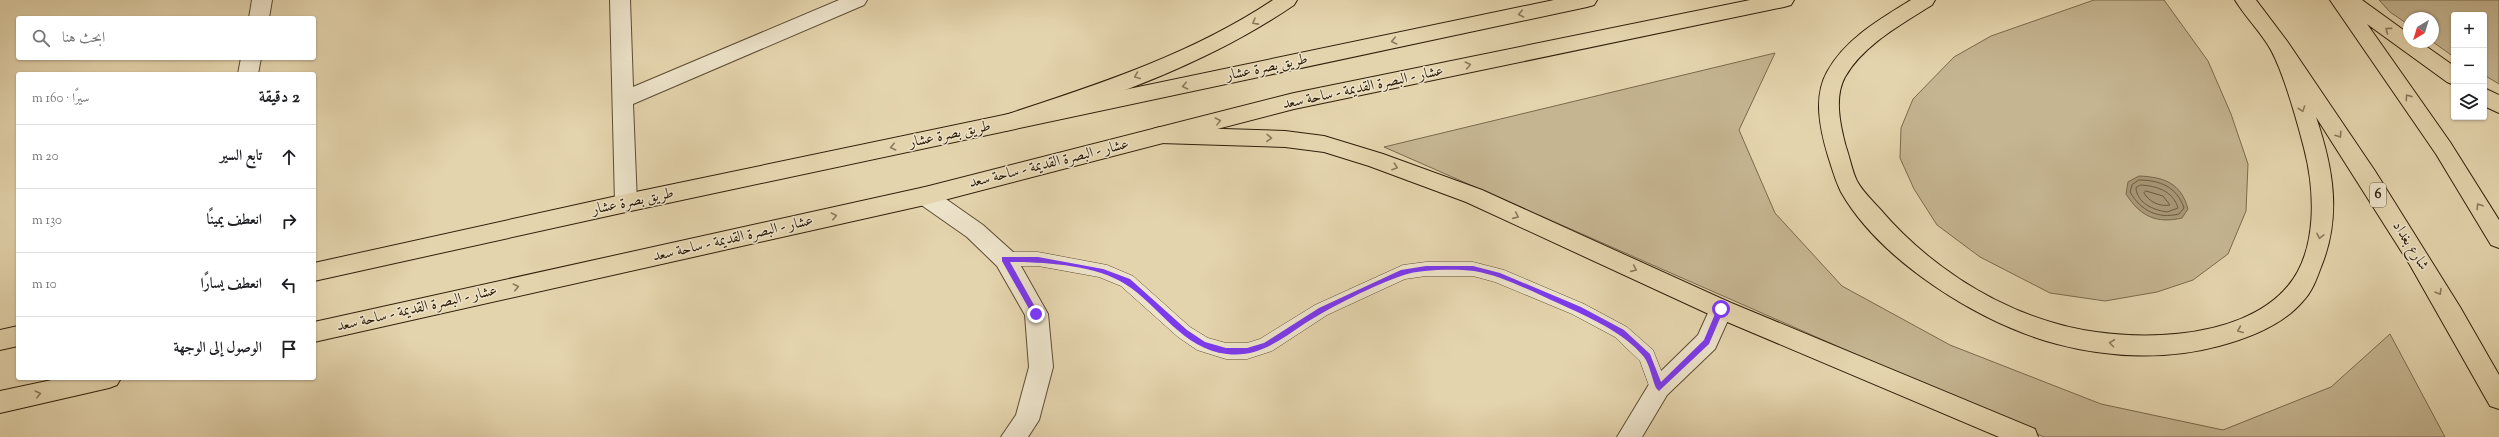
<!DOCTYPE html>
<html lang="ar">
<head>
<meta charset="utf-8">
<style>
	body { margin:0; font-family:"Sorts Mill Goudy",Amiri,serif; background:#f6f6f6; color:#202124; direction:rtl }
	.controls { position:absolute; right:12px; top:12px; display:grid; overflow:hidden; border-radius:4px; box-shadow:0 1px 3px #0004 }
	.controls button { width:36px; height:36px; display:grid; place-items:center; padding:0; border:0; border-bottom:1px solid #e0e0e0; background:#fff; color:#202124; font:20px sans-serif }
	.compass { position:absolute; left:2403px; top:12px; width:36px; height:36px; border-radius:50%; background:#fff; box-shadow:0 1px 3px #0004; rotate:218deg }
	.stop { position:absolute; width:12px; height:12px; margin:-9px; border:3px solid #7c3aed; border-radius:50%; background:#fff }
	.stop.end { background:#7c3aed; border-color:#fff; box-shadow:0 1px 4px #0008 }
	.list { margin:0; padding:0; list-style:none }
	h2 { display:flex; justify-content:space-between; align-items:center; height:52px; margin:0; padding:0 16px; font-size:17px }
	h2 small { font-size:13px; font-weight:400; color:#757577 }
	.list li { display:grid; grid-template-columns:26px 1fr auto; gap:12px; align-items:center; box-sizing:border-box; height:64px; padding:0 16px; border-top:1px solid #e0e0e0 }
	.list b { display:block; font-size:15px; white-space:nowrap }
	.list em { font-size:13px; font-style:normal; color:#757577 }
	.icon { flex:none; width:22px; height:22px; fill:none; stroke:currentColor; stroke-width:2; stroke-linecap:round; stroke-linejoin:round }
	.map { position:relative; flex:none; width:2499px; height:437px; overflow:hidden; direction:ltr }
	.search { position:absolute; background:#fff; box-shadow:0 1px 3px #0004; left:16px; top:16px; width:300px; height:44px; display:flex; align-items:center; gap:10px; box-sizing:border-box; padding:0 14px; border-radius:4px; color:#757577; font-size:15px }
	.panel { position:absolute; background:#fff; box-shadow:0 1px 3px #0004; left:16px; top:72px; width:300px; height:308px; border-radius:4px; direction:rtl }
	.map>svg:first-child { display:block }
	.green { fill:#c5b591; stroke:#7a6a4d }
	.water { fill:#a79675; stroke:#77664a }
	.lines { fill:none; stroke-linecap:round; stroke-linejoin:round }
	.shore { stroke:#6c5a3f; stroke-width:1 }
	.service-casing { stroke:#5d4c32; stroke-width:1 }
	.minor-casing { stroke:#5d4c32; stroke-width:2 }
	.tertiary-casing { stroke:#5d4c32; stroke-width:2 }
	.primary-casing { stroke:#301f09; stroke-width:2 }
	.trunk-casing { stroke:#301f09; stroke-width:2 }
	.service { fill:#ede3ca; fill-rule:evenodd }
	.minor { fill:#ede3ca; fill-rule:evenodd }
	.tertiary { fill:#ede3ca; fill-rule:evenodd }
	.primary { fill:#e4d4ad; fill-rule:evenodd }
	.trunk { fill:#e4d4ad; fill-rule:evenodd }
	.oneway { stroke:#8a7a5b }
	.route { fill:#7c3aed }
	.labels { text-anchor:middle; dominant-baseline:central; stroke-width:3; stroke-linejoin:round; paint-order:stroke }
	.shield { fill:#ede3ca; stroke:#695a43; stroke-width:1 }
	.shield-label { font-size:14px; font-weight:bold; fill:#301f09 }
	.street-label { font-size:15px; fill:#301f09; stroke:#ede3ca }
</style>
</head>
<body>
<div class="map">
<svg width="2499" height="437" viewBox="0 0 2499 437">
	<rect width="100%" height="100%" fill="#e4d4ad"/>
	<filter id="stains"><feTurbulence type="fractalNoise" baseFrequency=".005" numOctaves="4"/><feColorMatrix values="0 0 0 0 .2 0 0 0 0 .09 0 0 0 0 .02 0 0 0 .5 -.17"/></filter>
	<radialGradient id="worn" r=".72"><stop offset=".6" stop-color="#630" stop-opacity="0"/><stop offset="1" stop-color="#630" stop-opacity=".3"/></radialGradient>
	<path class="green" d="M2094,0h70l44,61 23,53 17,50 -2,47 -18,43 -35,26 -36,12 -52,9 -55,-8 -70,-36 -43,-32 -23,-36 -14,-31 1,-30 12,-29 41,-42 37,-21z
		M2379,0h120v84l-15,-9v-60h-30v42l-21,-15v-24h-24v7l-19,-13z
		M1775,53l-36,77 36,83 67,73 108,59 151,59 122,26 108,-43 59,-53 55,103h-401l-660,-290z"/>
	<path class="water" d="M2139,176c25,1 42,7 49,33l-6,9c-26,6 -42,-2 -56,-24l2,-12z"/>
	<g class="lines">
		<path class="shore" d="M2139,180c21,0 38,7 45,28l-5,6c-21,5 -38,-3 -49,-22l2,-7z
			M2141,185c16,1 32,6 37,23l-11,4c-14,-2 -30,-9 -31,-24z
			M2146,191l17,5 7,9c-10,2 -21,-3 -26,-12z"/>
		<g class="service-casing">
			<path id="service" d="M1005,252h33l69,13 26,11 57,51 18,11 18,5h21l13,-4 55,-34 88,-40 23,-3h47l31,8 80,34 43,23 26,23 15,38 -2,6 -7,2 -7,-2 -12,-33 -25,-24 -43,-23 -77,-32 -22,-6h-47l-21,3 -78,36 -55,36 -25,8h-21l-29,-9 -19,-13 -57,-51 -22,-9 -61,-11h-33l-6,-2 -3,-5 3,-5z"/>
		</g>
		<g class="minor-casing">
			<path id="minor" d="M252,0h20l-3,18h-20z
				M610,0h20l3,87 206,-87h28l-3,5 -231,99 4,99 -3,6 -8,3 -8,-3 -3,-6z
				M241,58h20l-3,16h-20z
				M925,187l8,3 50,35 30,27 35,62 5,53 -14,53 -11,17h-27l15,-22 13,-48 -4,-52 -28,-49 -30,-29 -50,-35 -3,-6 3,-6z"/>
		</g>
		<g class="tertiary-casing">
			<path id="tertiary" d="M1721,299l8,3 4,7 -18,40 -48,46 -25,42h-25l34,-56 47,-46 15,-33z"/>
		</g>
		<g class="primary-casing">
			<path id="primary" d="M1554,0h43l-3,5 -7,2 -961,205 -312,69v-18l312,-69z
				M1750,0h44l-3,5 -7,2 -490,102 -369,96 -611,137v-20l611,-135 369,-94z
				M18,326v20l-18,4v-20z
				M61,378h60l-4,7 -8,3 -109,25v-22z"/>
		</g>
		<g class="trunk-casing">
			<path id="trunk" d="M1273,0h24l-3,5c-88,60 -188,94 -288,126l-7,-2 -3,-6 3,-6c94,-31 190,-61 274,-117z
				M1911,0h24l-3,5c-30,19 -69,40 -87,72 -11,20 -5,48 1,70 4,11 6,24 11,34 6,11 15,19 23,28 45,53 108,95 174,114 66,20 186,21 234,-37 30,-36 27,-96 16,-138 -7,-27 -20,-74 -33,-98 -10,-18 -25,-32 -36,-50h21l31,41 88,130 85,136 39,68v34l-9,-3 -80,-141 -94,-148c17,50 26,99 5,150 -4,11 -9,25 -18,34 -20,24 -54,37 -84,45 -52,14 -109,12 -162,-2 -76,-20 -176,-82 -216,-152 -6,-12 -9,-24 -13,-36 -8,-27 -15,-59 -1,-84 18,-33 53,-53 84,-72z
				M2330,0h32l47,34v8h11l34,24v19l-7,-3 -80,-58 83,118 49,78v28l-8,-3 -55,-91z
				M2484,88l15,7v18l-15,-7z
				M1160,127l125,4 39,5 59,18 99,36 247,112 306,127 3,8h-39l-286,-121 -247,-114 -97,-36 -45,-14 -39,-5 -125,-4 -7,-2 -4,-6 4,-6z"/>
		</g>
		<use href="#service" class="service"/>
		<use href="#minor" class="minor"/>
		<use href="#tertiary" class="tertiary"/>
		<use href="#primary" class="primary"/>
		<use href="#trunk" class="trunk"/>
	</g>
	<defs><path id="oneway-chevron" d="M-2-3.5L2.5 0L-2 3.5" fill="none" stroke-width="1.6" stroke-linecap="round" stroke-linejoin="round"/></defs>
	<g class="oneway">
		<use href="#oneway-chevron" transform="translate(1521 14) rotate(168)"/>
		<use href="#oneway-chevron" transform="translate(1255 22) rotate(151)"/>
		<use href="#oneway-chevron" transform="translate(2388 30) rotate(-143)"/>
		<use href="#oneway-chevron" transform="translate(1394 41) rotate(168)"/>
		<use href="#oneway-chevron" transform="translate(1468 65) rotate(-12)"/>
		<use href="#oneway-chevron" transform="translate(1137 76) rotate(157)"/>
		<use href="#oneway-chevron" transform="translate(1185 86) rotate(168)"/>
		<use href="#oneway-chevron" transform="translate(2408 97) rotate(-125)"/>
		<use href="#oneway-chevron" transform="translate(2302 109) rotate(71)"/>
		<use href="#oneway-chevron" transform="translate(1218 121) rotate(-14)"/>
		<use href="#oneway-chevron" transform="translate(2339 135) rotate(57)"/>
		<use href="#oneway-chevron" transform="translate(1269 138) rotate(2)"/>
		<use href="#oneway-chevron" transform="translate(893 147) rotate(168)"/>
		<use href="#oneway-chevron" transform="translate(1395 167) rotate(19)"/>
		<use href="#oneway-chevron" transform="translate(2479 206) rotate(-122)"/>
		<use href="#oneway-chevron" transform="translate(834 216) rotate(-13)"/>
		<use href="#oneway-chevron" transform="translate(1516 216) rotate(24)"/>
		<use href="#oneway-chevron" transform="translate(2320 236) rotate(102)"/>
		<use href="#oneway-chevron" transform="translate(1634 269) rotate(24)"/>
		<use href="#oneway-chevron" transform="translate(516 287) rotate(-13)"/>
		<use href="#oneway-chevron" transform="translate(2439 292) rotate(59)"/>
		<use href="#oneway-chevron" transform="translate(2240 330) rotate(157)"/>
		<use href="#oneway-chevron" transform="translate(2112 343) rotate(-173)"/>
		<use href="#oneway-chevron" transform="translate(38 394) rotate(-13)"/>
	</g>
	<path class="route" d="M1002,257h36l65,12 27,10 57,51 18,12 21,6h21l17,-5 55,-35 82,-38 25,-4h47l27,7 81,34 43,23 26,24 11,28 43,-42 14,-33 6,2 -15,35 -50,47 -3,-3c-4,-9 -6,-23 -12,-31 -20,-25 -56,-40 -84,-53 -28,-12 -56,-28 -86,-33 -18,-2 -53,-2 -70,4 -30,10 -73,32 -100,49 -24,16 -46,34 -77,30 -45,-5 -67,-48 -102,-70 -29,-19 -81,-22 -115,-22l29,52 -6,2 -31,-55z"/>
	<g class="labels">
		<rect class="shield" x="2370" y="183" width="16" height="24" rx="3"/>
		<g class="shield-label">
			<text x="2378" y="195">6</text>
		</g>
		<g class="street-label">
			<text transform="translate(1267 68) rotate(-12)">طريق بصرة عشار</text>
			<text transform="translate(1363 88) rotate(-12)">عشار - البصرة القديمة - ساحة سعد</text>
			<text transform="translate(950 135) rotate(-12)">طريق بصرة عشار</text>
			<text transform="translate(1049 164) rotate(-14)">عشار - البصرة القديمة - ساحة سعد</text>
			<text transform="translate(633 202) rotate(-12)">طريق بصرة عشار</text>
			<text transform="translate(733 239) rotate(-13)">عشار - البصرة القديمة - ساحة سعد</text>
			<text transform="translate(2410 246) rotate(58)">شارع بغداد</text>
			<text transform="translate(417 309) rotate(-13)">عشار - البصرة القديمة - ساحة سعد</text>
		</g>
	</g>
	<rect width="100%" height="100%" filter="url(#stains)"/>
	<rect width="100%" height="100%" fill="url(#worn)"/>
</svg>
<div class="controls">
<button>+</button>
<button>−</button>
<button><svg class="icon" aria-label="layers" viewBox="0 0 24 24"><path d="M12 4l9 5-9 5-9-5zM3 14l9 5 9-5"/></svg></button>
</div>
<svg class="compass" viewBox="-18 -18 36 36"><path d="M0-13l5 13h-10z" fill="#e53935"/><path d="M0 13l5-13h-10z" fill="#757577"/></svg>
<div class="stop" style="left:1721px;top:309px"></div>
<div class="stop end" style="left:1036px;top:314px"></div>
<div class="search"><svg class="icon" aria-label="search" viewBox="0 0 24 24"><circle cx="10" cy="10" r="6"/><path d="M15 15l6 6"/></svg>ابحث هنا</div>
<section class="panel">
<h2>2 دقيقة<small>سيرًا · 160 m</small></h2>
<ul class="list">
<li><svg class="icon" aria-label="ahead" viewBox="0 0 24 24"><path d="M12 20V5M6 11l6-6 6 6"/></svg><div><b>تابع السير</b></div><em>20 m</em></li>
<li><svg class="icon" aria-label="right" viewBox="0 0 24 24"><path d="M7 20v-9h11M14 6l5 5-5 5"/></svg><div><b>انعطف يمينًا</b></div><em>130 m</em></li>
<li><svg class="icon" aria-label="left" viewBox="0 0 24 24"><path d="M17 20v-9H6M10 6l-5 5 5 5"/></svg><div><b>انعطف يسارًا</b></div><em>10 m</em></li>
<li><svg class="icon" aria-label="arrive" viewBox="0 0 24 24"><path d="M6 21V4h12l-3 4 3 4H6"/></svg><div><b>الوصول إلى الوجهة</b></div></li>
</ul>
</section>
</div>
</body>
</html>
